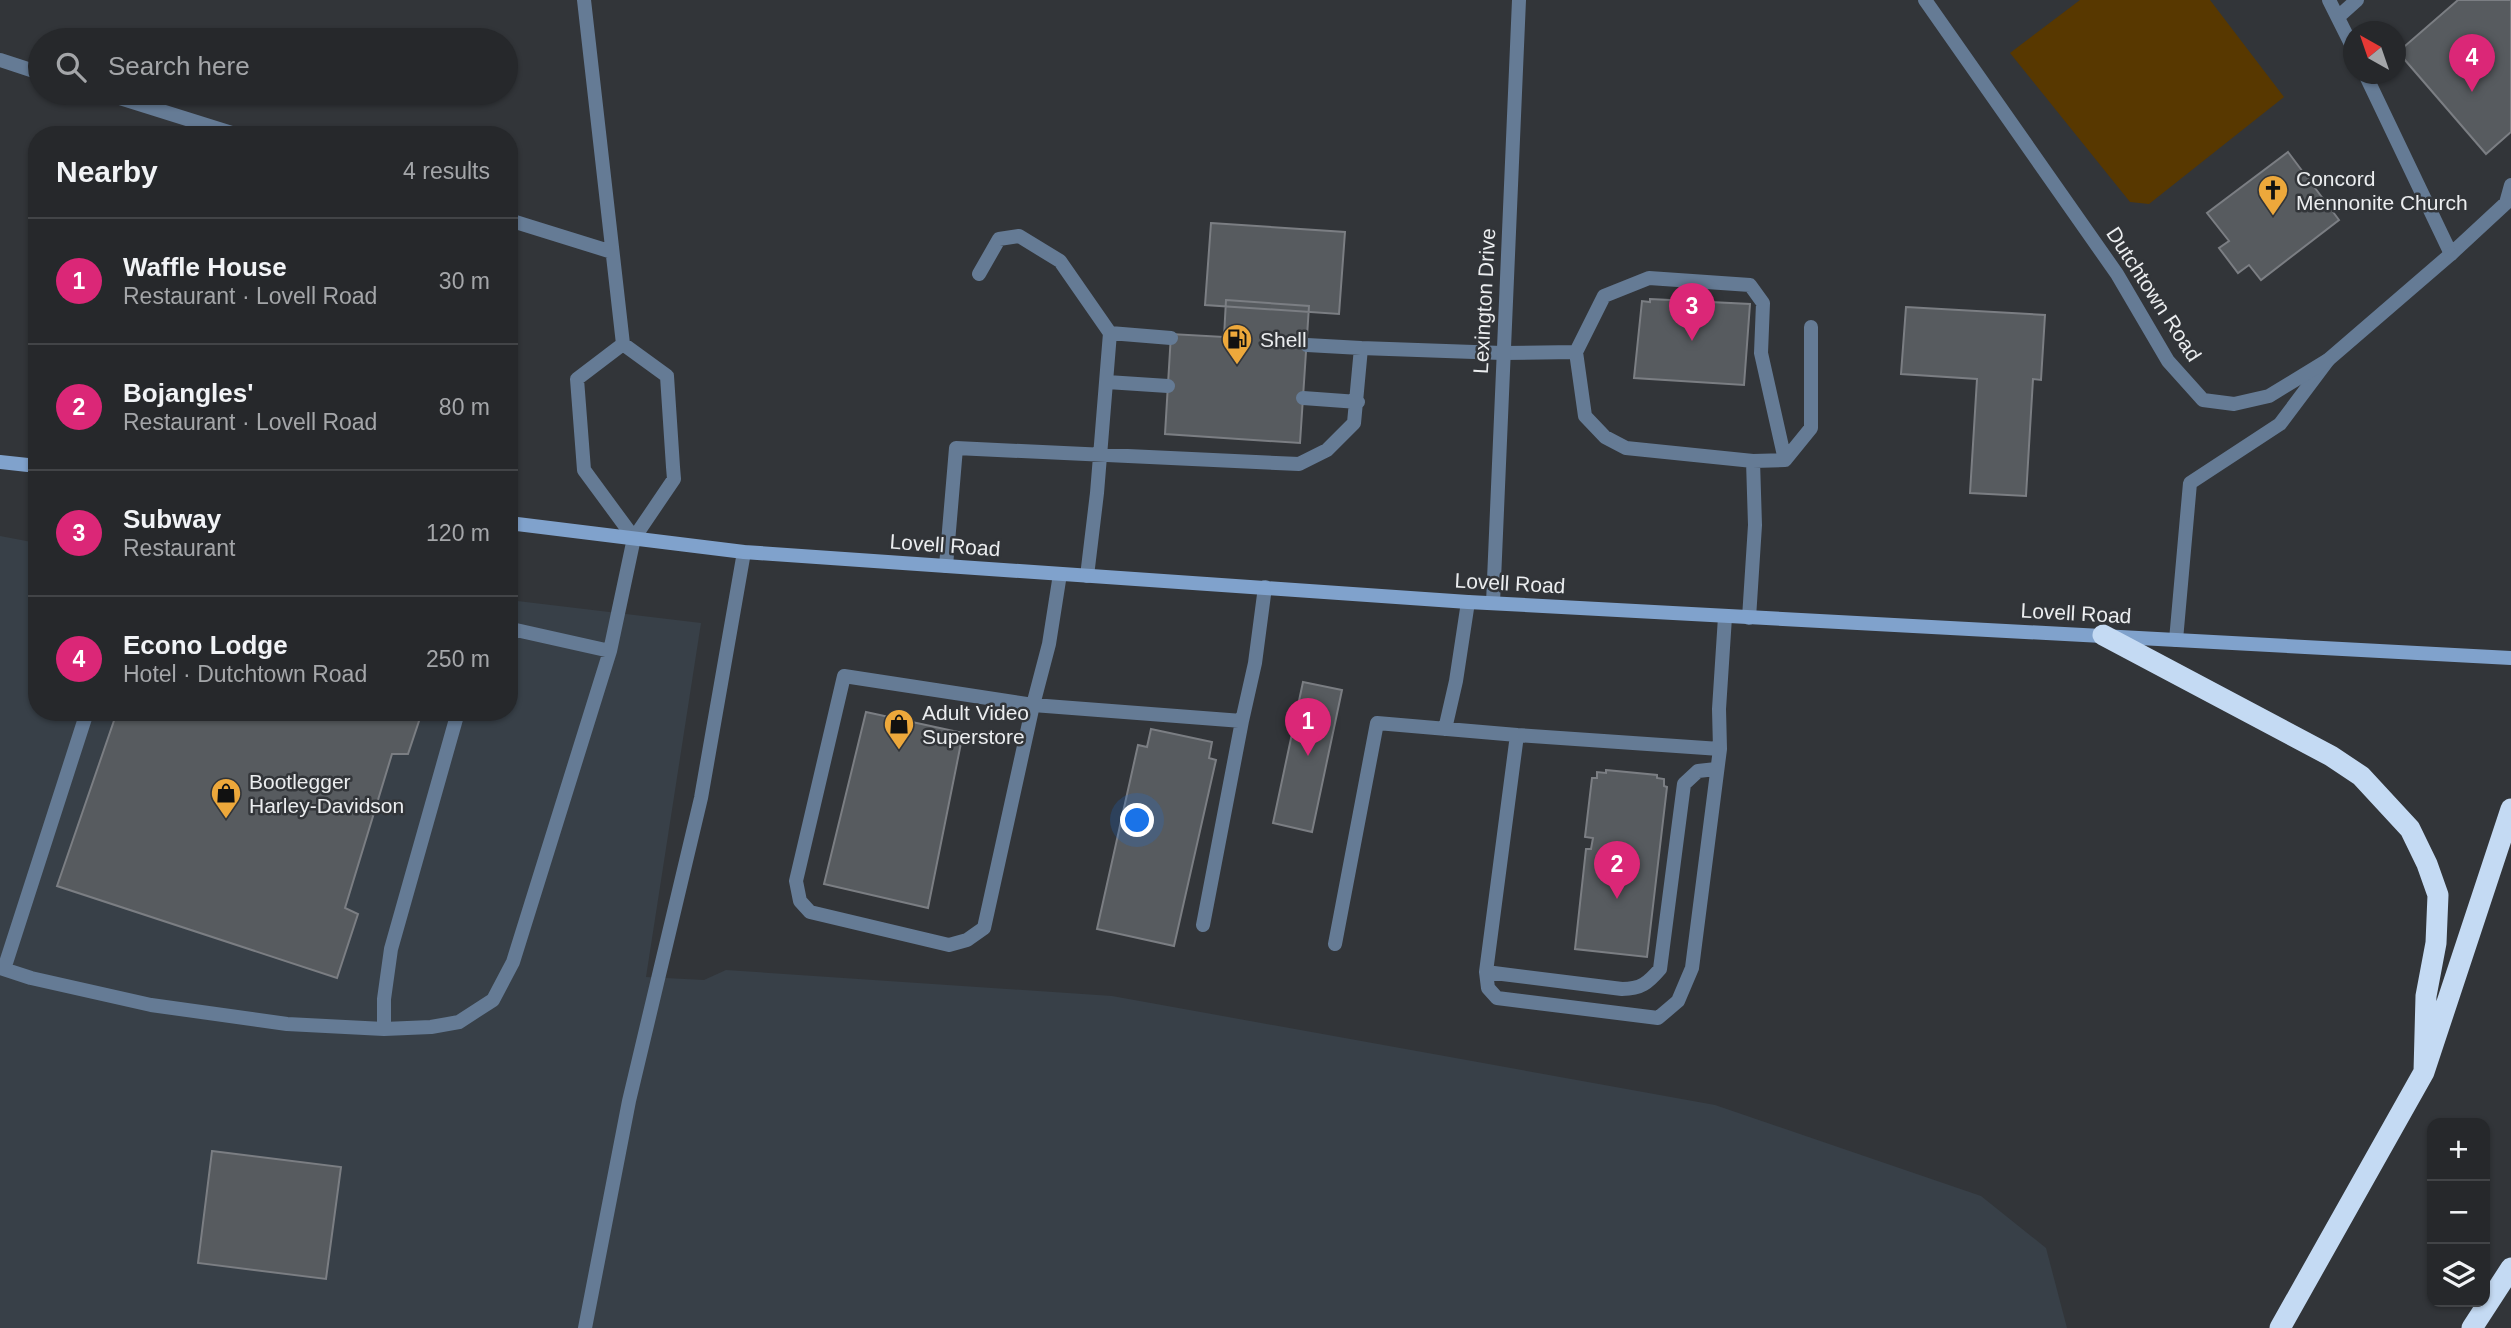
<!DOCTYPE html>
<html lang="en">
<head>
<meta charset="utf-8">
<style>
	body { margin:0; font-family:Arial,sans-serif; background:#323437; color:#f1f3f6 }
	.controls { position:absolute; right:21px; bottom:21px; display:grid; overflow:hidden; border-radius:14px; box-shadow:0 2px 5px #0004 }
	.controls button { width:63px; height:63px; display:grid; place-items:center; padding:0; border:0; border-bottom:2px solid #424447; background:#26282b; color:#f1f3f6; font:35px sans-serif }
	.compass { position:absolute; left:2343px; top:21px; width:63px; height:63px; border-radius:50%; background:#26282b; box-shadow:0 2px 5px #0004; rotate:320deg }
	.you { position:absolute; left:1138px; top:821px; width:24px; height:24px; margin:-18px; border:5px solid #fff; border-radius:50%; background:#1a73e8; box-shadow:0 0 0 10px #1a73e833 }
	.badge { display:grid; place-items:center; width:46px; height:46px; border-radius:50%; background:#db2777; color:#fff; font-size:23px; font-weight:700 }
	.pin { position:absolute; translate:-50% -58px; filter:drop-shadow(0 2px 4px #0008) }
	.pin::after { content:''; position:absolute; top:37px; width:24px; height:21px; background:inherit; clip-path:polygon(0 0,100% 0,50% 100%) }
	.list { margin:0; padding:0; list-style:none }
	h2 { display:flex; justify-content:space-between; align-items:center; height:91px; margin:0; padding:0 28px; font-size:30px }
	h2 small { font-size:23px; font-weight:400; color:#a4a6a9 }
	.list li { display:grid; grid-template-columns:46px 1fr auto; gap:21px; align-items:center; box-sizing:border-box; height:126px; padding:0 28px; border-top:2px solid #424447 }
	.list b { display:block; font-size:26px; white-space:nowrap }
	.list p { margin:0; font-size:23px; white-space:nowrap; color:#a4a6a9 }
	.list em { font-size:23px; font-style:normal; color:#a4a6a9 }
	.icon { flex:none; width:38px; height:38px; fill:none; stroke:currentColor; stroke-width:2; stroke-linecap:round; stroke-linejoin:round }
	.map { position:relative; flex:none; width:2511px; height:1328px; overflow:hidden }
	.search { position:absolute; background:#26282b; box-shadow:0 2px 5px #0004; left:28px; top:28px; width:490px; height:77px; display:flex; align-items:center; gap:18px; box-sizing:border-box; padding:0 24px; border-radius:38px; color:#a4a6a9; font-size:26px }
	.panel { position:absolute; background:#26282b; box-shadow:0 2px 5px #0004; left:28px; top:126px; width:490px; height:595px; border-radius:28px }
	.map>svg:first-child { display:block }
	.built { fill:#384048 }
	.green { fill:#583800 }
	.building { fill:#575b5f; stroke:#7b7e83; stroke-width:2 }
	.lines { fill:none; stroke-linecap:round; stroke-linejoin:round }
	.lane { stroke:#657b95; stroke-width:14 }
	.street { stroke:#657b95; stroke-width:14 }
	.secondary { stroke:#80a2cc; stroke-width:14 }
	.highway { stroke:#c4daf3; stroke-width:21 }
	.labels { text-anchor:middle; dominant-baseline:central; stroke-width:5; stroke-linejoin:round; paint-order:stroke }
	.poi-label { font-size:21px; fill:#ebedef; stroke:#323539; text-anchor:start }
	.street-label { font-size:21px; fill:#ebedef; stroke:#323539 }
</style>
</head>
<body>
<div class="map">
<svg width="2511" height="1328" viewBox="0 0 2511 1328">
	<rect width="100%" height="100%" fill="#323539"/>
	<path class="built" d="M0,536l37,7v169h472v-112l192,23 -55,354 58,3 22,-10 386,26 603,109 266,91 65,52 21,80h-2067z"/>
	<path class="green" d="M2080,0h130l74,97 -135,107 -19,-2 -120,-149z"/>
	<path class="building" d="M2458,0h53v132l-25,22 -88,-102z
		M2288,152l51,68 -78,60 -12,-15 -11,8 -19,-25 10,-7 -22,-28z
		M1211,223l134,9 -6,82 -134,-9z
		M1650,299l100,5 -6,81 -110,-7 8,-77 8,1z
		M1226,300l83,6 -9,137 -135,-9 6,-100 53,3z
		M1906,307l139,8 -4,65 -8,-1 -7,117 -56,-3 7,-114 -76,-5z
		M1303,682l39,8 -30,142 -39,-9z
		M117,712h305l-14,42h-16l-47,154 13,6 -21,64 -280,-92z
		M866,712l97,21 -35,175 -104,-24z
		M1151,729l61,13 -3,16 7,2 -42,186 -77,-17 41,-184 9,2z
		M1606,770l51,5v3l7,1v7l3,1 -20,170 -72,-8 11,-100h5l2,-11 -8,-1 7,-59h5v-6l9,1z
		M212,1151l129,16 -15,112 -128,-16z"/>
	<g class="lines">
		<path class="lane" d="M584,0l39,344
			M2329,0l25,50
			M2338,17l19,-17
			M0,60l40,13
			M2365,74l86,180 55,-51 5,-18
			M104,93l134,42
			M509,220l103,32
			M979,274l20,-35 20,-3 41,25 50,72 -13,160 -10,83
			M1110,333l61,5
			M623,344l44,32 6,91 1,12 -40,59 -50,-68 -7,-91z
			M1307,345l54,3
			M1576,352l28,-56 45,-18 101,7 13,18 -2,50 24,107
			M1107,382l61,4
			M1303,398l55,4
			M946,566l10,-118 343,16 28,-14 27,-27 7,-75 141,5 74,-1 9,64 20,21 21,11 127,13 32,-1 26,-32v-101
			M1060,574l-11,70 -16,61 -49,223 -17,12 -18,5 -139,-33 -10,-11 -4,-20 48,-205 189,29 209,16 -39,204
			M1749,618l6,-93 -2,-64
			M509,632l7,-2 94,21
			M2176,640l14,-157 90,-59 48,-64
			M1242,721l13,-58 10,-76
			M1445,729l11,-48 12,-79
			M1517,735l203,14
			M1335,944l42,-221 140,12 -31,237 2,16 9,10 161,20 20,-17 14,-33 28,-219 -1,-40 6,-92
			M0,968l31,10 120,27 136,19 97,5 47,-2 28,-5 34,-22 20,-38 97,-311 24,-113
			M4,969l83,-257
			M1486,972l136,17c19,0 26,-6 38,-20l24,-185 14,-13 18,-2
			M384,1029v-30l7,-50 67,-237
			M585,1328l44,-227 72,-303 43,-246"/>
		<path class="street" d="M1925,0l192,274 51,87 35,39 31,4 35,-8 59,-36 123,-106
			M1493,603l26,-603"/>
		<path class="secondary" d="M0,462l37,4
			M509,523l235,29 724,50 1043,56"/>
		<path class="highway" d="M2103,635l228,121 30,20 49,53 17,35 11,31 -2,48 -10,53 -2,76
			M2280,1328l144,-256 87,-263
			M2472,1328l39,-60"/>
	</g>
	<defs>
		<g id="church-pin" transform="scale(1.575)"><path d="M0 17L-7.5 6A9.5 9.5 0 1 1 7.5 6Z" fill="#eda83b" stroke="#323539"/><path d="M-1.2-6h2.4v3.5h3.3v2.4h-3.3V6h-2.4V-.1h-3.3v-2.4h3.3Z" fill="#111"/></g>
		<g id="fuel-pin" transform="scale(1.575)"><path d="M0 17L-7.5 6A9.5 9.5 0 1 1 7.5 6Z" fill="#eda83b" stroke="#323539"/><path d="M-5.5-6h7V0h2V4h1.3V-2.5L3-4.5l.8-.8L6-3V5H2.5V1h-1V6h-7ZM-4.2-4.7v3.2H.2V-4.7Z" fill="#111"/></g>
		<g id="shop-pin" transform="scale(1.575)"><path d="M0 17L-7.5 6A9.5 9.5 0 1 1 7.5 6Z" fill="#eda83b" stroke="#323539"/><path d="M-5-2.5h2.3a2.7 3.5 0 0 1 5.4 0H5L5.5 6h-11ZM-1.5-2.5h3a1.5 2.3 0 0 0-3 0Z" fill="#111"/></g>
	</defs>
	<g fill-rule="evenodd">
		<use href="#church-pin" x="2273" y="190"/>
		<use href="#fuel-pin" x="1237" y="339"/>
		<use href="#shop-pin" x="899" y="724"/>
		<use href="#shop-pin" x="226" y="793"/>
	</g>
	<g class="labels">
		<g class="poi-label">
			<text x="2296" y="178">Concord<tspan x="2296" dy="24">Mennonite Church</tspan></text>
			<text x="1260" y="339">Shell</text>
			<text x="922" y="712">Adult Video<tspan x="922" dy="24">Superstore</tspan></text>
			<text x="249" y="781">Bootlegger<tspan x="249" dy="24">Harley-Davidson</tspan></text>
		</g>
		<g class="street-label">
			<text transform="translate(2154 294) rotate(57)">Dutchtown Road</text>
			<text transform="translate(1484 301) rotate(-87)">Lexington Drive</text>
			<text transform="translate(945 545) rotate(4)">Lovell Road</text>
			<text transform="translate(1510 583) rotate(3)">Lovell Road</text>
			<text transform="translate(2076 613) rotate(3)">Lovell Road</text>
		</g>
	</g>
</svg>
<div class="controls">
<button>+</button>
<button>−</button>
<button><svg class="icon" aria-label="layers" viewBox="0 0 24 24"><path d="M12 4l9 5-9 5-9-5zM3 14l9 5 9-5"/></svg></button>
</div>
<svg class="compass" viewBox="-18 -18 36 36"><path d="M0-13l5 13h-10z" fill="#e53935"/><path d="M0 13l5-13h-10z" fill="#a4a6a9"/></svg>
<div class="you"></div>
<div class="pin badge" style="left:1308px;top:756px">1</div>
<div class="pin badge" style="left:1617px;top:899px">2</div>
<div class="pin badge" style="left:1692px;top:341px">3</div>
<div class="pin badge" style="left:2472px;top:92px">4</div>
<div class="search"><svg class="icon" aria-label="search" viewBox="0 0 24 24"><circle cx="10" cy="10" r="6"/><path d="M15 15l6 6"/></svg>Search here</div>
<section class="panel">
<h2>Nearby<small>4 results</small></h2>
<ul class="list">
<li><span class="badge">1</span><div><b>Waffle House</b><p>Restaurant · Lovell Road</p></div><em>30 m</em></li>
<li><span class="badge">2</span><div><b>Bojangles'</b><p>Restaurant · Lovell Road</p></div><em>80 m</em></li>
<li><span class="badge">3</span><div><b>Subway</b><p>Restaurant</p></div><em>120 m</em></li>
<li><span class="badge">4</span><div><b>Econo Lodge</b><p>Hotel · Dutchtown Road</p></div><em>250 m</em></li>
</ul>
</section>
</div>
</body>
</html>
